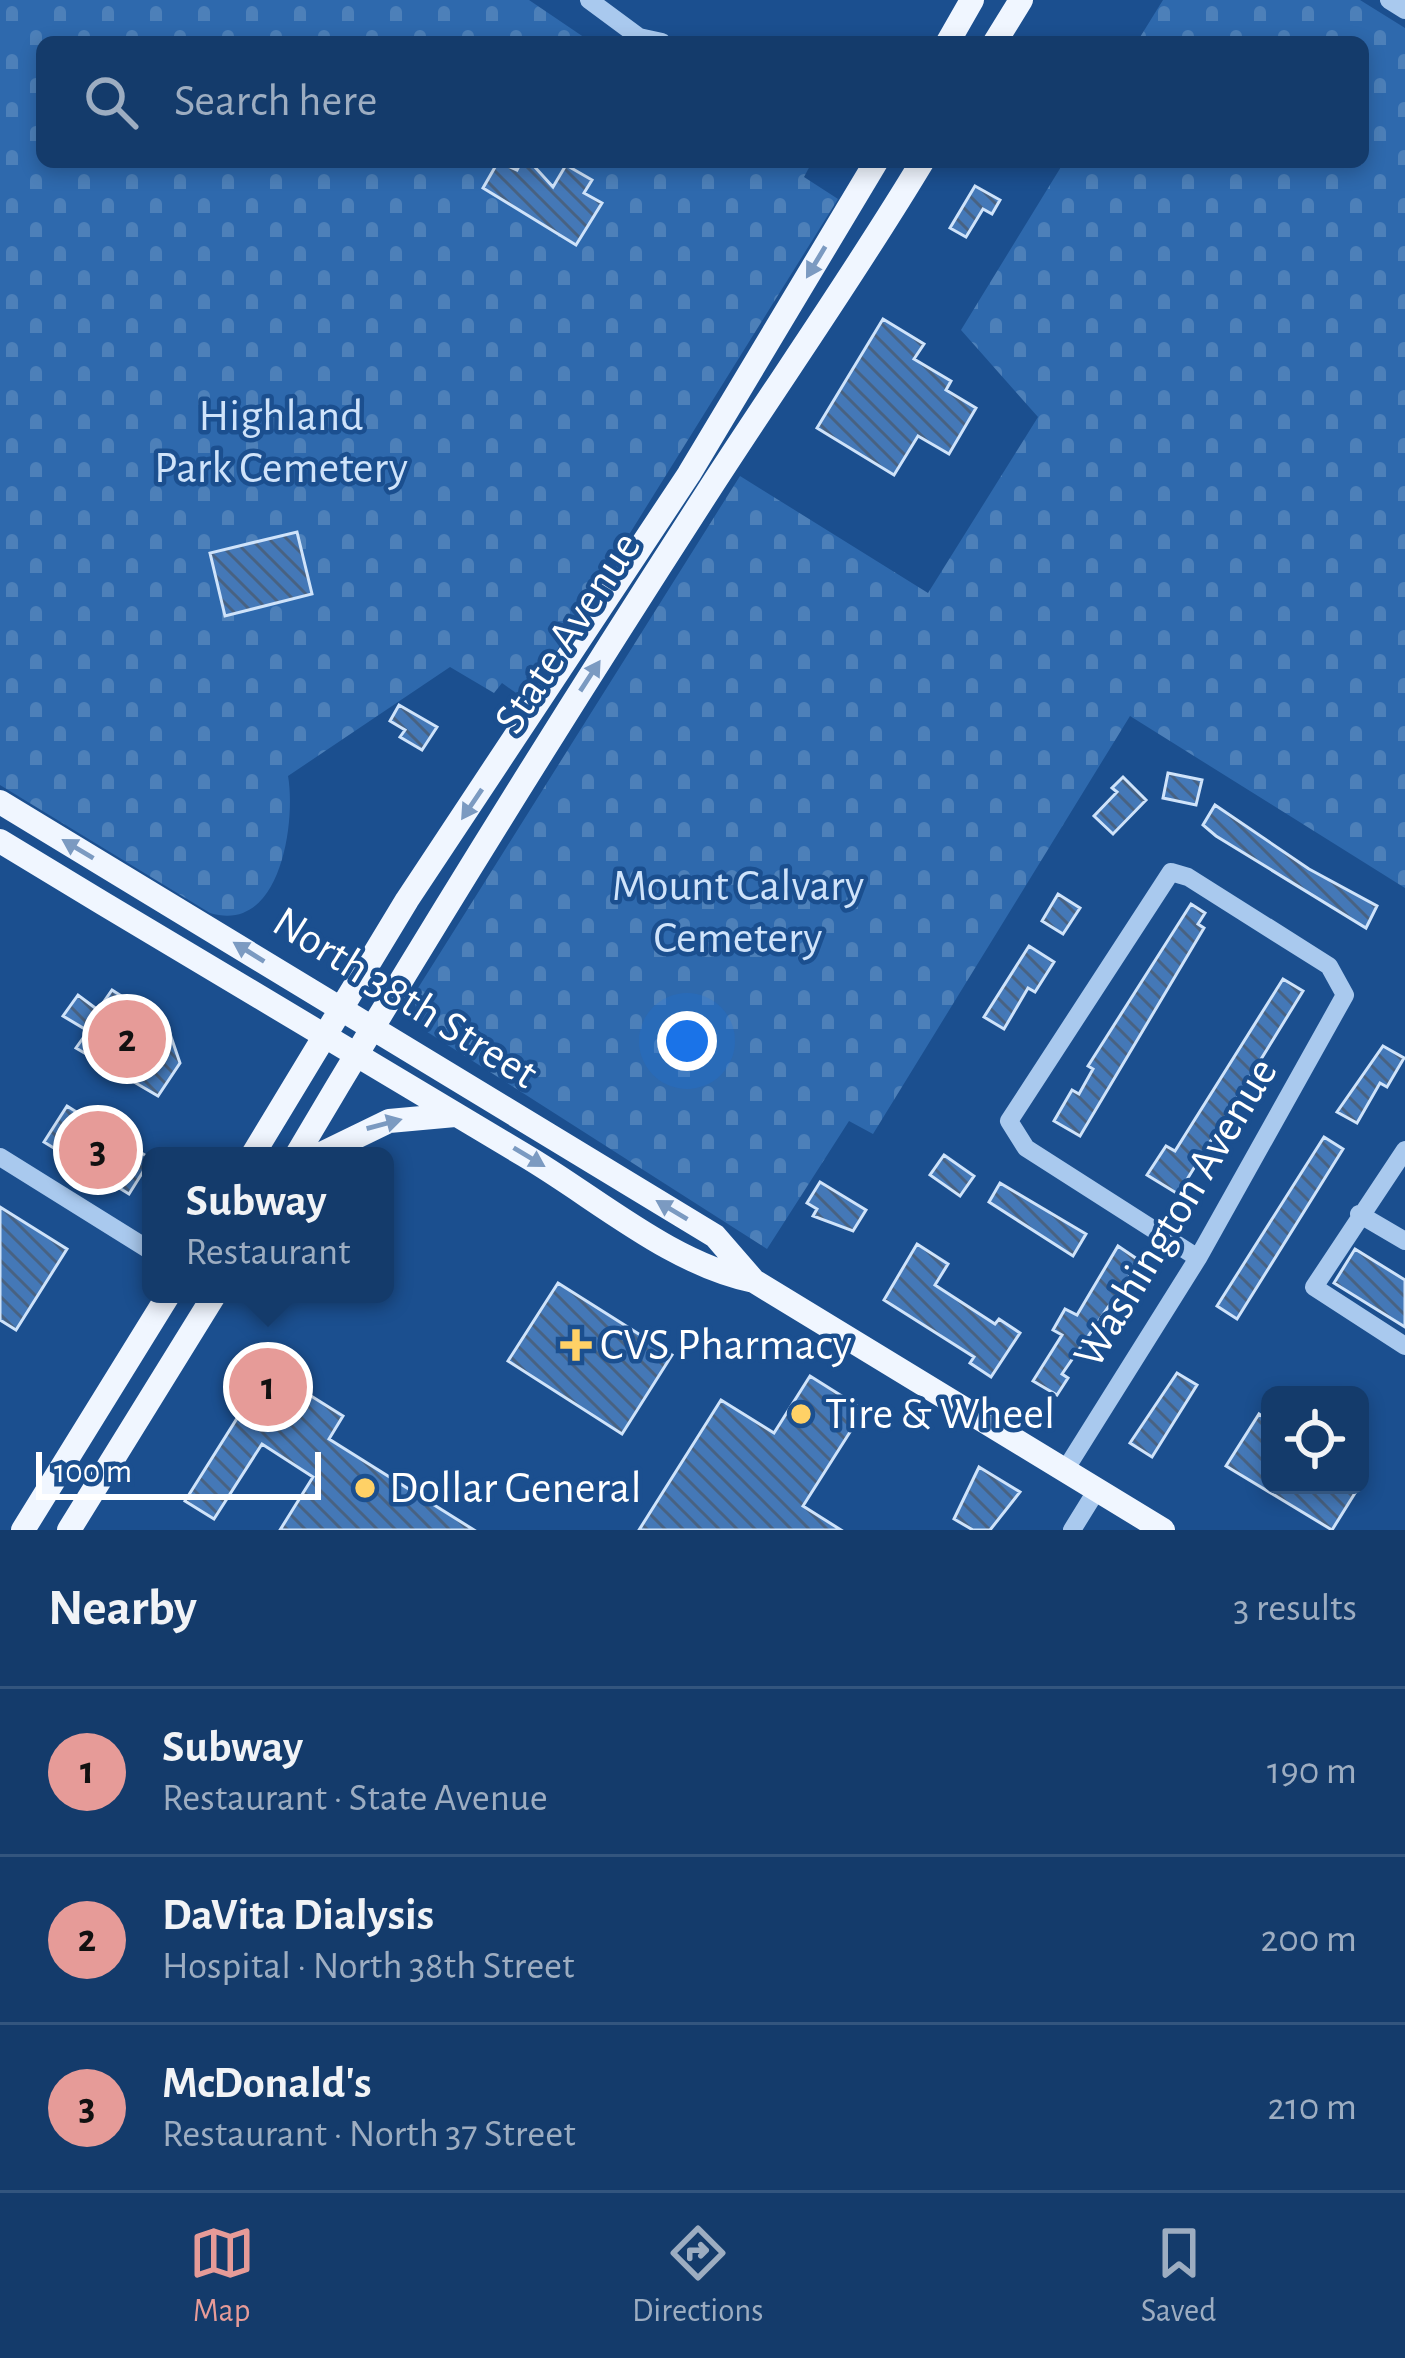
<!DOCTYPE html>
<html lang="en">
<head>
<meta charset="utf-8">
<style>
	body { margin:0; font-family:"Alegreya Sans",sans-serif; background:#214673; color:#f1f3f6 }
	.controls { position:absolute; right:36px; bottom:36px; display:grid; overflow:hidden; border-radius:18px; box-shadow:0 6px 18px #0003 }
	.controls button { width:108px; height:108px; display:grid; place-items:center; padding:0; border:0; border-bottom:3px solid #33557e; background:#143b6b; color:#f1f3f6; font:60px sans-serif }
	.scale { position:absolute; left:36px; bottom:30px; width:285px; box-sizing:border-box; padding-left:12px; border:6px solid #fff; border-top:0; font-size:33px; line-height:42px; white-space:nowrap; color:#fff; -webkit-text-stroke:9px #1b4f8f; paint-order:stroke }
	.you { position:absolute; left:687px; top:1041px; width:42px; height:42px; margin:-30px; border:9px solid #fff; border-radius:50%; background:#1a73e8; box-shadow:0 0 0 18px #1a73e833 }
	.badge { display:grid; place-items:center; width:78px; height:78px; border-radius:50%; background:#e69b98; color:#111; font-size:39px; font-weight:700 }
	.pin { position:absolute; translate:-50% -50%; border:6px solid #fff; box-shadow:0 3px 12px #0006 }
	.popup { position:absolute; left:142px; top:1147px; width:252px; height:156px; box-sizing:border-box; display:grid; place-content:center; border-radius:18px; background:#143b6b; filter:drop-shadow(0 3px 9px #0005); font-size:39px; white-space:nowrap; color:#9dadc1 }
	.popup b { font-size:45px; color:#f1f3f6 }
	.popup::after { content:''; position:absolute; left:50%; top:100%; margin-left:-24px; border:24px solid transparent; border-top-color:#143b6b }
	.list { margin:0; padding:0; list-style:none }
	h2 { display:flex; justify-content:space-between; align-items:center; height:156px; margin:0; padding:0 48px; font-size:51px }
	h2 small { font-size:39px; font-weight:400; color:#9dadc1 }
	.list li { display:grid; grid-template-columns:78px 1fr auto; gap:36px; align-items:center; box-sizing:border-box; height:168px; padding:0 48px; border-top:3px solid #33557e }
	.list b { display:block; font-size:45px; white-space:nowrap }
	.list p { margin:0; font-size:39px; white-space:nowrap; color:#9dadc1 }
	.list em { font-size:39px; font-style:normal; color:#9dadc1 }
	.icon { flex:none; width:66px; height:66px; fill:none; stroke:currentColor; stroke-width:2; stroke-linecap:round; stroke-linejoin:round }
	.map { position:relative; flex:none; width:1405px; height:1530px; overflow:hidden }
	.search { position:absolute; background:#143b6b; box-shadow:0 6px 18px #0003; left:36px; right:36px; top:36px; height:132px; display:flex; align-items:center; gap:30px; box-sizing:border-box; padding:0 42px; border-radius:18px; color:#9dadc1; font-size:45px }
	.sheet { height:660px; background:#143b6b }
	nav { display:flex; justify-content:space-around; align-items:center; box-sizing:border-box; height:168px; border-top:3px solid #33557e; background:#143b6b; font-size:33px; color:#9dadc1 }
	nav a { display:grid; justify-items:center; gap:6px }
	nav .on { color:#e69b98 }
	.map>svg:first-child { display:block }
	.cemetery { fill:url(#cemetery-stones) }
	.building { fill:url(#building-back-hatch); stroke:#cfe3fa; stroke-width:3 }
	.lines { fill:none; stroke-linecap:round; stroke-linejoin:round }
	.minor { stroke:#a9c9ee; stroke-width:18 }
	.major { stroke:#f0f6ff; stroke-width:24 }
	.oneway { fill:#7b9ac1 }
	.poi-dot { fill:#ffd166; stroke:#1b4f8f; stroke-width:4.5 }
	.labels { text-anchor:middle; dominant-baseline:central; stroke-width:9; stroke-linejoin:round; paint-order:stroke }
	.park-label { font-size:45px; fill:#cfe3fa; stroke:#1b4f8f }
	.street-label { font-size:45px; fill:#fff; stroke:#1b4f8f }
	.poi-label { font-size:45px; fill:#fff; stroke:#1b4f8f; text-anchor:start }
</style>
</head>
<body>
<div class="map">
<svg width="1405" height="1530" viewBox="0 0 1405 1530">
	<defs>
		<pattern id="cemetery-stones" width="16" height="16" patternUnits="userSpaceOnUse" patternTransform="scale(3)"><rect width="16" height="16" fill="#2e69ad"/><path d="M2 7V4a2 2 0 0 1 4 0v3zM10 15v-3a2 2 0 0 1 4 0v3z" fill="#4d80b9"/></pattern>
		<pattern id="building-back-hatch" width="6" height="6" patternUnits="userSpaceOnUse" patternTransform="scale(3)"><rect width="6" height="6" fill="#4478b7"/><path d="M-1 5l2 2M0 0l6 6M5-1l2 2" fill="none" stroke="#486282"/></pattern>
	</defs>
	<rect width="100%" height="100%" fill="#1b4f8f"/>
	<path class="cemetery" d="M0,0h529l62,42h-549v120h770l-8,15 34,22 -312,501 -24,-17 -8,10 -44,-26 -162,109c8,45 -7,159 -78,137l-210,-128z
		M1163,0h197l45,28v860l-275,-172 -257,418 -24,-13 -82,128 -346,-221 -8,-32 327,-520 188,117 110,-176 -77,-87 103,-168h299v-120h-226z"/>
	<path class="building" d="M498,162l19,8 4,-8 12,3 20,22 13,-22 26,15 -8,13 18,10 -26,42 -93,-57z
		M975,186l25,14 -8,14 -9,-5 -17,28 -16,-9z
		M883,319l41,25 -10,15 37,22 -5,9 30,18 -27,46 -31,-18 -24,39 -77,-47z
		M297,532l15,62 -87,22 -15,-63z
		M399,705l38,22 -15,23 -22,-13 5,-7 -15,-9z
		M1168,773l34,7 -6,25 -33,-7z
		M1123,777l23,23 -33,34 -19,-18 23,-24 -5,-4z
		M1215,805l94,64 68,37 -11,22 -150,-92 -13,-11z
		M1058,894l22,14 -17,26 -21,-13z
		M1191,904l14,9 -7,11 6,4 -124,208 -26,-15 18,-31 7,4 14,-25 -5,-3z
		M1029,946l25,16 -19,30 -7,-4 -24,41 -20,-12z
		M1283,979l20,12 -125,203 -31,-19 19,-29 9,5z
		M112,990l55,35 13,38 -22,33 -82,-48 12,-17 -25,-15 15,-21 20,15z
		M1383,1046l21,12 -17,29 -7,-4 -23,40 -20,-11z
		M67,1106l84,53 -22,35 -85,-52z
		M1324,1137l19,12 -106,170 -20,-13z
		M944,1155l30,21 -14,20 -30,-21z
		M820,1182l46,28 -13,21 -40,-15 4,-7 -10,-6z
		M1000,1183l86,51 -13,22 -84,-54z
		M0,1207l67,42 -51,81 -16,-10z
		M917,1244l31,20 -13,21 60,39 4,-5 21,14 -29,44 -21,-14 4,-6 -90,-57z
		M1118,1246l22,15 -78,113 6,4 -11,17 -24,-14 29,-46 -9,-5 12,-21 12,6z
		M1355,1249l50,31v47l-71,-44z
		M558,1283l114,72 -50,79 -114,-73z
		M268,1369l75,47 -14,23 145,91h-194l33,-53 -51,-33 -48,75 -29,-18z
		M1177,1373l20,12 -45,72 -22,-14z
		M810,1376l54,34 -61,96 38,24h-202l82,-130 53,33z
		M1259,1414l11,8v63h90l-28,45 -106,-64z
		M979,1467l41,25 -30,38h-17l-19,-11z"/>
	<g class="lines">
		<path class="minor" d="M589,0l50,37 23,5
			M1389,0l16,10
			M1405,1150l-91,137 91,59
			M0,1157l151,94
			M1359,1214l46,27
			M1067,1467l131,-209 147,-263 -16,-29 -141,-89 -17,-5 -162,249 17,27 172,110
			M1072,1530l26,-42"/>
		<path class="major" d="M948,42l24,-42
			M995,42l26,-42
			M0,802l715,434 39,45
			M0,841c174,106 350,209 524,314 73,43 147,109 230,126l409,249
			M252,1156l155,-256 282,-426 187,-312
			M296,1156c133,-225 271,-446 413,-666 71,-110 145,-215 213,-328
			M317,1156l72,-35 66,-6
			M23,1530l146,-236
			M69,1530l146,-236"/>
	</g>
	<defs><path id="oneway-solid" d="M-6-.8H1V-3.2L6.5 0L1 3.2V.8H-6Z" transform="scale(3)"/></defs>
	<g class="oneway">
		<use href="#oneway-solid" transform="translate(816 262) rotate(121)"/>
		<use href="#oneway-solid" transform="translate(590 676) rotate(-57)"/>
		<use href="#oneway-solid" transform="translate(472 804) rotate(124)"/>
		<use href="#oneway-solid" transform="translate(78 849) rotate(-149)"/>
		<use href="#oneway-solid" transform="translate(249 952) rotate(-148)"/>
		<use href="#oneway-solid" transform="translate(384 1124) rotate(-15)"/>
		<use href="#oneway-solid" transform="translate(529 1157) rotate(31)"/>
		<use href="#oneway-solid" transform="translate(672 1210) rotate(-149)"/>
	</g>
	<g class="poi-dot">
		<path d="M570 1327h12v12h12v12h-12v12h-12v-12h-12v-12h12z"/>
		<circle cx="801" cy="1414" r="12"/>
		<circle cx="365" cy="1488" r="12"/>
	</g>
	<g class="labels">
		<g class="park-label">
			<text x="281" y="416">Highland<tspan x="281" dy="52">Park Cemetery</tspan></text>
			<text x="738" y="886">Mount Calvary<tspan x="738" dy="52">Cemetery</tspan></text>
		</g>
		<g class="street-label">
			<text transform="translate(568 633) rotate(-57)">State Avenue</text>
			<text transform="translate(405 998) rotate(32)">North 38th Street</text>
			<text transform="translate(1176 1213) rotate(-59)">Washington Avenue</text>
		</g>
		<g class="poi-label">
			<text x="600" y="1345">CVS Pharmacy</text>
			<text x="825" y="1414">Tire &amp; Wheel</text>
			<text x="389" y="1488">Dollar General</text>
		</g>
	</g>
</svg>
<div class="controls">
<button><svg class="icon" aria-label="locate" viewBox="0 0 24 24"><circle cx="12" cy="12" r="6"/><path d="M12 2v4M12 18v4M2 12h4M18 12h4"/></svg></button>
</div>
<div class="scale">100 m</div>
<div class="you"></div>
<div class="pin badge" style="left:268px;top:1387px">1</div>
<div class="popup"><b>Subway</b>Restaurant</div>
<div class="pin badge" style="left:127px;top:1039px">2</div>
<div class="pin badge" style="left:98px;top:1150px">3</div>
<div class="search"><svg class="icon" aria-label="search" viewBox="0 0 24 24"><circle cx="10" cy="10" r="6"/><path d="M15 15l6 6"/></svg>Search here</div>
</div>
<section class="sheet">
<h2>Nearby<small>3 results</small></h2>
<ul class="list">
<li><span class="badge">1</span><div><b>Subway</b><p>Restaurant · State Avenue</p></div><em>190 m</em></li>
<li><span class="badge">2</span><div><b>DaVita Dialysis</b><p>Hospital · North 38th Street</p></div><em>200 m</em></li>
<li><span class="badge">3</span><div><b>McDonald's</b><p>Restaurant · North 37 Street</p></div><em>210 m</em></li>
</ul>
</section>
<nav>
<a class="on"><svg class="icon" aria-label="map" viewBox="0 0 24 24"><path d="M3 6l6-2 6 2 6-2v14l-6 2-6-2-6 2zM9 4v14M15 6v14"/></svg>Map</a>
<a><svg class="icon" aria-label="directions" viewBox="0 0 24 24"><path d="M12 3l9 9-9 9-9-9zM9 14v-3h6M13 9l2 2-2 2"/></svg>Directions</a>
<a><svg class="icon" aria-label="saved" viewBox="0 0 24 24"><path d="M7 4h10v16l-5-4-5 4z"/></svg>Saved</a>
</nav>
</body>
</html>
